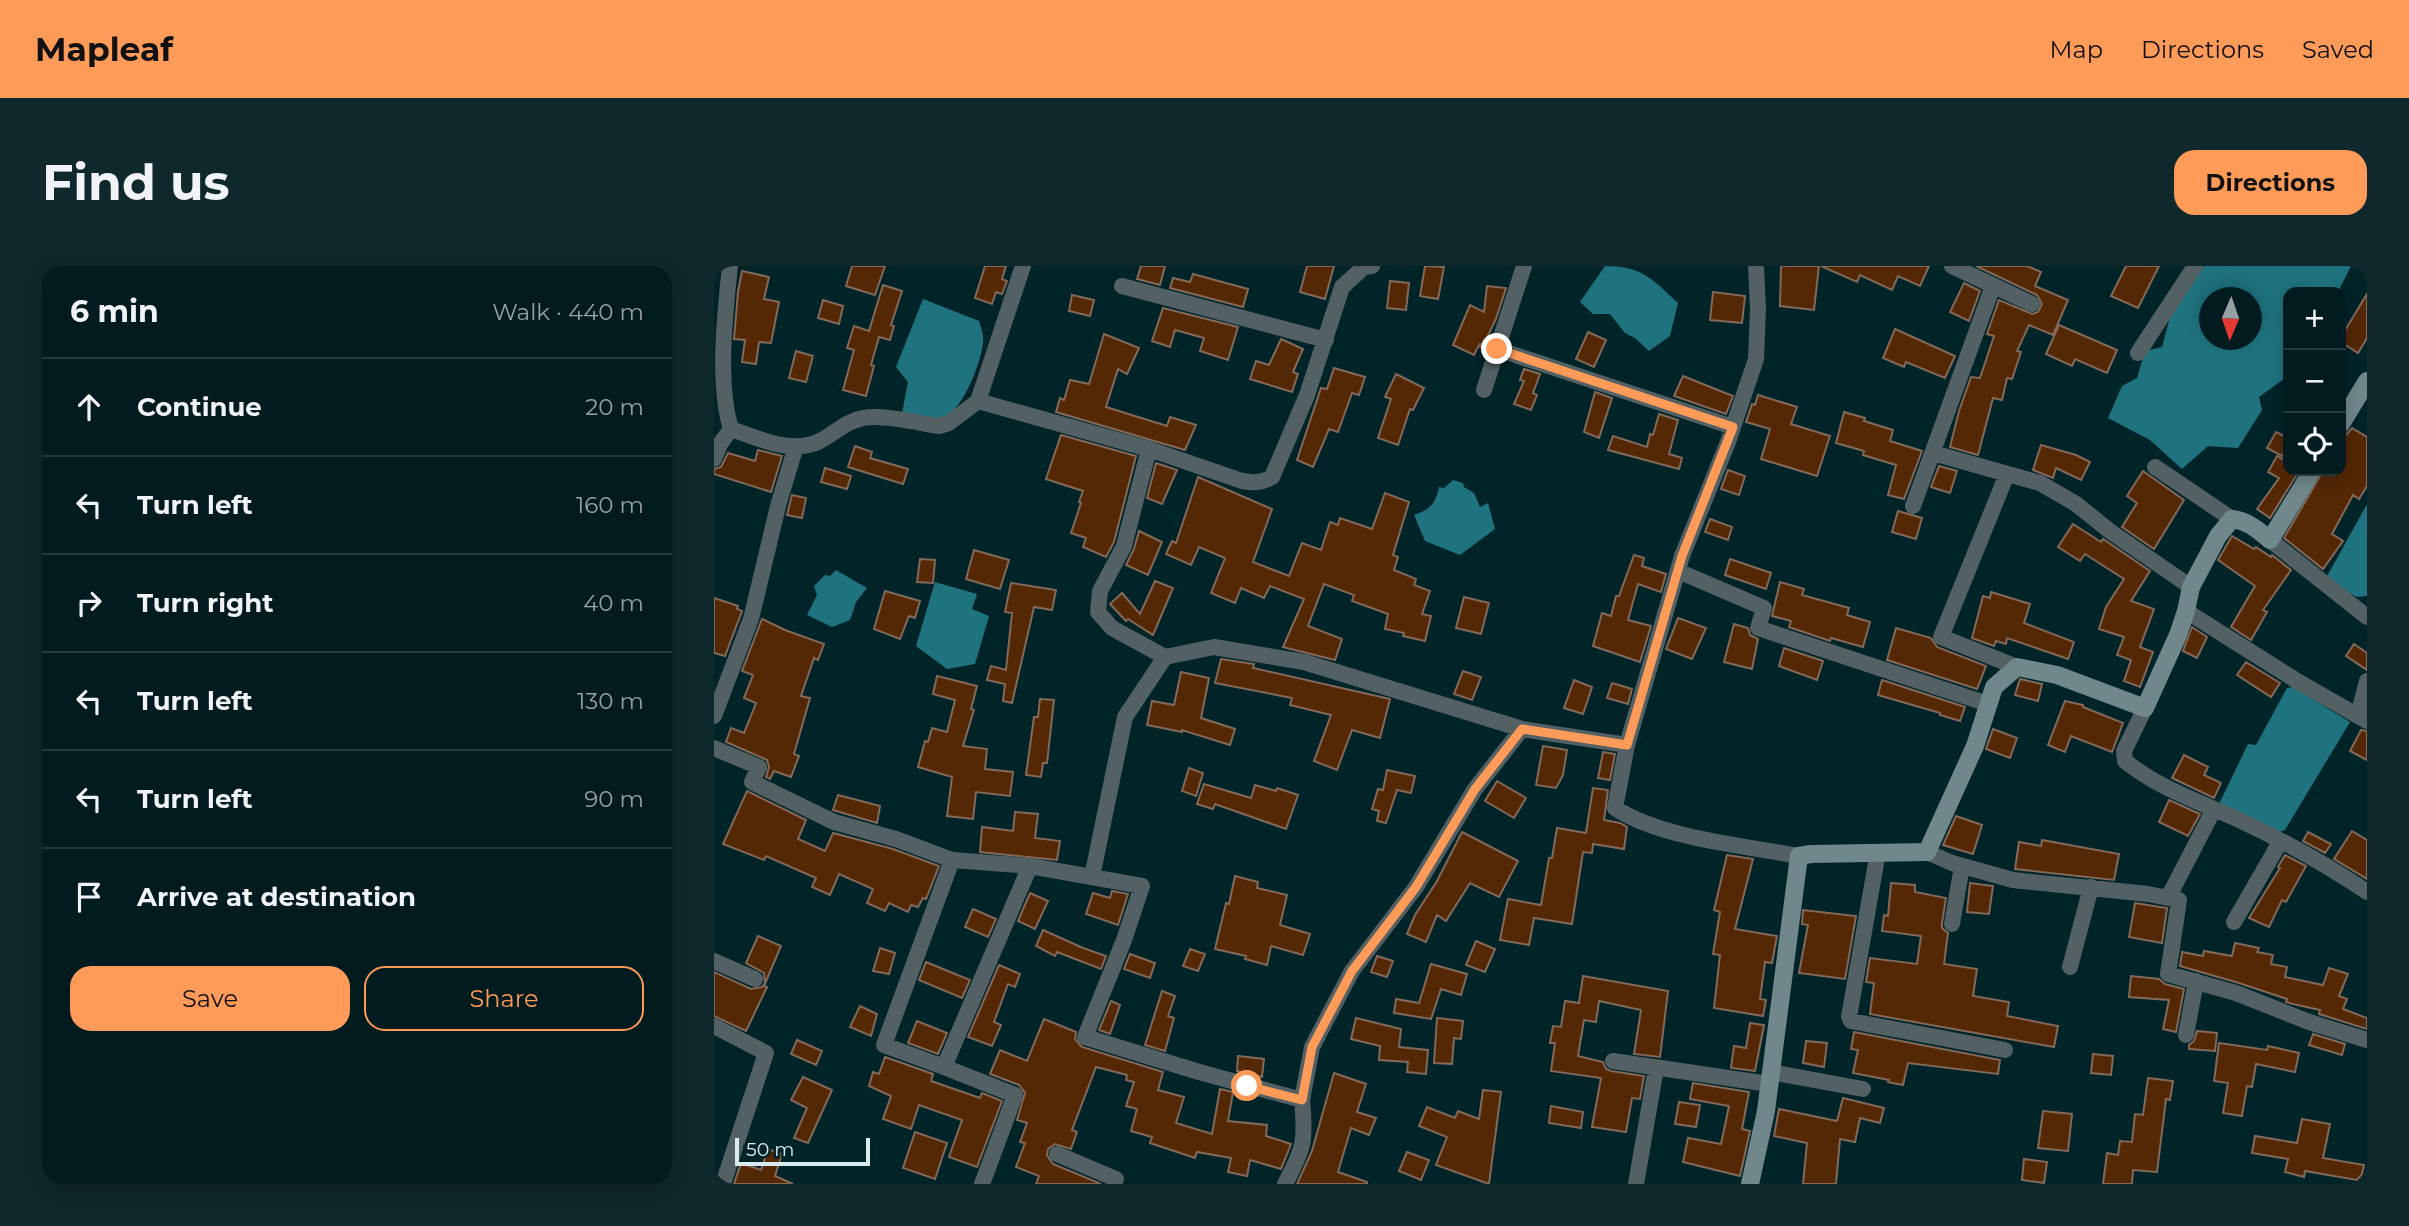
<!DOCTYPE html>
<html lang="en">
<head>
<meta charset="utf-8">
<style>
	body { margin:0; font-family:Montserrat,sans-serif; background:#0f282c; color:#f1f3f6 }
	.controls { position:absolute; right:21px; top:21px; display:grid; overflow:hidden; border-radius:14px; box-shadow:0 4px 18px #0003 }
	.controls button { width:63px; height:63px; display:grid; place-items:center; padding:0; border:0; border-bottom:2px solid #23393d; background:#011b1f; color:#f1f3f6; font:35px sans-serif }
	.compass { position:absolute; left:1485px; top:21px; width:63px; height:63px; border-radius:50%; background:#011b1f; box-shadow:0 4px 18px #0003; rotate:182deg }
	.scale { position:absolute; left:21px; bottom:18px; width:135px; box-sizing:border-box; padding-left:7px; border:4px solid #d9ebee; border-top:0; font-size:19px; line-height:24px; white-space:nowrap; color:#d9ebee; -webkit-text-stroke:5px #012429; paint-order:stroke }
	.stop { position:absolute; width:21px; height:21px; margin:-16px; border:5px solid #fe9b59; border-radius:50%; background:#fff }
	.stop.end { background:#fe9b59; border-color:#fff; box-shadow:0 2px 7px #0008 }
	.list { margin:0; padding:0; list-style:none }
	h2 { display:flex; justify-content:space-between; align-items:center; height:91px; margin:0; padding:0 28px; font-size:30px }
	h2 small { font-size:23px; font-weight:400; color:#96a1a4 }
	.list li { display:grid; grid-template-columns:46px 1fr auto; gap:21px; align-items:center; box-sizing:border-box; height:98px; padding:0 28px; border-top:2px solid #23393d }
	.list b { display:block; font-size:26px; white-space:nowrap }
	.list em { font-size:23px; font-style:normal; color:#96a1a4 }
	.actions { display:flex; gap:14px; padding:21px 28px }
	.actions a { flex:1; padding:16px 0; border:2px solid #fe9b59; border-radius:21px; text-align:center; font-size:24px; color:#fe9b59 }
	.actions .main { background:#fe9b59; color:#111 }
	.icon { flex:none; width:38px; height:38px; fill:none; stroke:currentColor; stroke-width:2; stroke-linecap:round; stroke-linejoin:round }
	.map { position:relative; flex:none; width:1653px; height:918px; overflow:hidden; border-radius:21px }
	header { display:flex; align-items:center; gap:42px; box-sizing:border-box; height:98px; padding:0 35px; background:#fe9b59; color:#111 }
	header strong { font-size:33px }
	nav { display:flex; gap:38px; margin-inline-start:auto; font-size:24px }
	.intro { display:flex; align-items:center; justify-content:space-between; box-sizing:border-box; height:168px; padding:0 42px }
	h1 { margin:0; font-size:49px }
	.button { padding:18px 32px; border-radius:21px; background:#fe9b59; color:#111; font-size:24px; font-weight:700 }
	main { display:flex; gap:42px; padding:0 42px }
	aside { flex:1; background:#011b1f; border-radius:21px; box-shadow:0 4px 18px #0003 }
	.map>svg:first-child { display:block }
	.water { fill:#1e737f; fill-rule:evenodd }
	.building { fill:#542705; stroke:#83695a; stroke-width:2 }
	.lines { fill:none; stroke-linecap:round; stroke-linejoin:round }
	.street { stroke:#536164; stroke-width:16 }
	.secondary { stroke:#70878b; stroke-width:18 }
	.route { stroke:#fe9b59; stroke-width:9 }
</style>
</head>
<body>
<header>
<strong>Mapleaf</strong>
<nav><a>Map</a><a>Directions</a><a>Saved</a></nav>
</header>
<div class="intro"><h1>Find us</h1><a class="button">Directions</a></div>
<main>
<aside>
<h2>6 min<small>Walk · 440 m</small></h2>
<ul class="list">
<li><svg class="icon" aria-label="ahead" viewBox="0 0 24 24"><path d="M12 20V5M6 11l6-6 6 6"/></svg><div><b>Continue</b></div><em>20 m</em></li>
<li><svg class="icon" aria-label="left" viewBox="0 0 24 24"><path d="M17 20v-9H6M10 6l-5 5 5 5"/></svg><div><b>Turn left</b></div><em>160 m</em></li>
<li><svg class="icon" aria-label="right" viewBox="0 0 24 24"><path d="M7 20v-9h11M14 6l5 5-5 5"/></svg><div><b>Turn right</b></div><em>40 m</em></li>
<li><svg class="icon" aria-label="left" viewBox="0 0 24 24"><path d="M17 20v-9H6M10 6l-5 5 5 5"/></svg><div><b>Turn left</b></div><em>130 m</em></li>
<li><svg class="icon" aria-label="left" viewBox="0 0 24 24"><path d="M17 20v-9H6M10 6l-5 5 5 5"/></svg><div><b>Turn left</b></div><em>90 m</em></li>
<li><svg class="icon" aria-label="arrive" viewBox="0 0 24 24"><path d="M6 21V4h12l-3 4 3 4H6"/></svg><div><b>Arrive at destination</b></div></li>
</ul>
<div class="actions"><a class="main">Save</a><a>Share</a></div>
</aside>
<div class="map">
<svg width="1653" height="918" viewBox="0 0 1653 918">
	<rect width="100%" height="100%" fill="#012429"/>
	<path class="water" d="M891,0c37,0 47,13 73,37l-8,33 -21,15 -14,-13 -10,-5 -15,-19h-17l-13,-12z
		M1490,0h147l-13,26h-50v84l-29,21 3,13 -24,38 -30,-2 -26,23 -32,-29 -42,-22 14,-32 15,-8 8,-27 17,-4 11,-41zM1496,32h42v42h-42z
		M209,33l56,22c2,6 5,15 4,22 -2,19 -19,64 -37,73 -12,6 -31,-1 -44,-3l6,-31 -12,-15z
		M739,214l10,3 1,4 10,6 6,14 8,-4 7,26 -35,26 -35,-14 -11,-26c16,-5 22,-12 25,-28l5,1z
		M1653,238v92l-10,1 -32,-17z
		M122,304l31,18 -11,14 -6,18 -18,7 -25,-12 10,-20 -3,-9 11,-11 5,1z
		M221,316l42,12 -5,15 17,7 -14,48 -28,5 -31,-23z
		M1579,421l57,35 -65,108 -10,4 -56,-30 29,-60 8,1 31,-57z"/>
	<path class="building" d="M138,0h33l-10,29 -29,-9z
		M271,0h21l-4,13 5,2 -5,13 -6,-2 -4,12 -17,-6z
		M427,0h24l-5,19 -23,-6z
		M593,0h27l-9,33 -25,-7z
		M711,0l19,1 -6,32 -18,-3z
		M1067,0h38l-5,44 -34,-4z
		M1107,0h108l-9,20 -22,-10 -6,14 -32,-15 -3,7z
		M1262,0h51l14,6 -6,14 33,14 -15,35 -24,-10 -12,26 4,1 -9,27 -5,-1 -5,22 -9,-2 -15,57 -28,-8 9,-36 12,-34 9,1 14,-42 -7,-2 12,-34 33,14 6,-2 4,-8 -5,-9z
		M1412,0h33l-21,42 -27,-12z
		M28,5l27,6 -5,22 15,3 -8,41 -12,-1 -3,22 -14,-2 3,-22 -11,-1 4,-47z
		M479,8l55,15 -5,18 -73,-19 3,-10 17,4z
		M676,15l19,2 -3,27 -19,-2z
		M1250,17l16,8 -11,30 -19,-9z
		M169,19l19,6 -11,34 3,1 -4,14 -11,-3 -8,28 3,1 -8,30 -23,-6 11,-40 -7,-2 7,-22 15,5z
		M773,20l19,2 -10,31 -14,29 -2,-1v-4l-6,12 -21,-10 17,-40 14,7z
		M999,26l32,4 -3,27 -32,-3z
		M1653,28v44l-9,15 -17,-11v-5z
		M358,29l22,5 -4,16 -21,-5z
		M109,34l20,6 -4,18 -21,-6z
		M449,42l75,19 -10,33 -28,-9 4,-13 -29,-8 -5,17 -18,-6z
		M1345,59l58,25 -10,23 -32,-14 -3,7 -26,-12z
		M1181,63l60,27 -10,22 -39,-16 -2,5 -21,-9z
		M874,66l18,8 -12,27 -18,-8z
		M390,68l35,14 -12,26 -9,-5 -12,38 61,19 3,-9 26,8 -11,25 -129,-38 4,-14 4,2 6,-20 19,4z
		M567,73l22,10 -10,23 5,2 -6,18 -42,-13 6,-18 13,4z
		M82,85l17,5 -7,26 -17,-4z
		M620,102l31,9 -6,18 -7,-2 -14,39 -9,-3 -16,38 -16,-7 24,-72 6,1z
		M810,103l16,5 -7,19 4,2 -6,15 -17,-6 10,-23 -4,-1z
		M682,108l28,14 -11,22 -3,-1 -12,36 -20,-7 13,-39 -6,-2z
		M969,110l50,20 -7,18 -52,-18z
		M881,126l17,6 -13,40 -15,-6z
		M1044,129l39,12 -6,17 39,12 -13,40 -56,-17 9,-30 -24,-7 6,-18 3,1z
		M1130,146l21,6 -1,3 29,9 -3,11 32,10 -18,48 -16,-4 8,-30 -33,-10 1,-4 -28,-8z
		M945,148l19,6 -9,34 13,4 -3,11 -71,-19 5,-14 34,11 3,-13 3,1z
		M1638,162l15,9v49l-8,13 -6,-4 -21,39 11,7 -20,28 -39,-31 39,-67h18v-36l6,-1z
		M1562,166l12,6v6l-6,12 -15,-8z
		M347,169l75,21 -22,86 -8,15 -23,-10 3,-9 -15,-5 10,-30 -2,-1 4,-11 -37,-12z
		M1327,179l35,10 14,7 -9,18 -25,-12 -3,10 -20,-8z
		M141,180l17,6 -2,6 38,11 -5,15 -55,-17z
		M44,184l24,6 -11,36 -57,-18v-5l7,-2 7,-14 27,8z
		M1563,190l11,6v9h11l-29,47 -13,-9 22,-31 -11,-6z
		M442,197l21,7 -15,34 -15,-6z
		M1225,200l18,5 -7,22 -19,-6z
		M111,202l26,8 -4,13 -26,-7z
		M1014,204l17,6 -6,19 -18,-6z
		M1429,205l41,29 -30,49 -32,-22 15,-24 -10,-7z
		M484,211l74,32 -19,53 36,14 13,-33 19,7 9,-28 8,3 2,-7 32,11 13,-36 24,9 -16,53 5,2 -4,13 22,9 -2,6 16,6 -8,23 9,2 -6,25 -22,-5 1,-3 -19,-4 3,-15 -36,-13 2,-6 -30,-11 -16,42 34,13 -7,21 -52,-13 21,-48 -34,-13 -6,12 -23,-10 -6,15 -24,-10 14,-35 -26,-11 -8,18 -25,-11 6,-13 4,2z
		M78,229l14,3 -4,20 -15,-3z
		M1184,245l24,7 -6,21 -24,-7z
		M996,253l22,8 -4,13 -23,-8z
		M1359,258l28,18 2,-3 47,32 -19,30 23,8 -14,38 13,5 -13,35 -16,-6 7,-21 -14,-5 7,-18 -25,-8 7,-22 18,-28 -39,-25 -5,7 -22,-14z
		M425,265l23,11 -14,33 -22,-10 8,-16z
		M1518,270l22,13 2,-2 15,10 1,-2 19,15 -28,40 4,2 -16,28 -20,-13 24,-41 -37,-26z
		M260,284l35,10 -9,29 -34,-10z
		M920,289l10,3 -2,8 24,8 -5,18 -23,-8 -10,36 23,6 -11,36 -47,-16 9,-33 9,3 5,-20h3z
		M206,293l15,1 -2,23 -16,-1z
		M1016,293l41,14 -5,16 -41,-14z
		M441,315l18,7 -20,47 -25,-16 -2,2 -16,-17 12,-11 18,21z
		M1066,316l24,7 -2,6 47,13 -2,7 23,7 -7,25 -32,-9 -1,3 -41,-14 2,-6 -19,-5z
		M297,317l45,7 -4,20 -18,-3 -22,96 -9,-2 2,-17 -18,-4 4,-14 15,4 6,-57 -7,-1z
		M171,325l35,10 -5,17 -6,-2 -9,23 -26,-10z
		M1277,326l39,12 -6,19 50,19 -6,17 -61,-21 -1,6 -10,-3 -2,5 -22,-8 11,-42 7,2z
		M750,331l25,6 -8,31 -25,-6z
		M0,332l24,8 -1,3 5,2 -17,45 -11,-3z
		M964,352l28,10 -14,31 -26,-10z
		M48,353l23,11 39,14 -6,16 -4,-2 -13,38 9,2 -16,56 5,2 -8,21 -17,-6 -4,8 -4,-2 3,-10 -2,-7 -41,-18 5,-14 13,5 12,-30 -12,-5 9,-23 -11,-4z
		M1020,358l14,4 2,7 8,4 -6,30 -28,-7z
		M1478,361l15,10 -10,21 -14,-7z
		M1182,362l35,10 6,9 49,19 -9,23 -90,-29z
		M1640,378l13,9v17l-21,-14z
		M1070,382l39,13 -6,19 -38,-14z
		M507,393l33,5 -1,4 137,31 -10,39 -28,-8 -15,40 -23,-9 17,-46 -41,-10 2,-7 -77,-15z
		M1532,396l34,21 -9,14 -34,-22z
		M749,405l18,6 -9,23 -18,-6z
		M467,406l28,6 -8,40 34,11 -5,16 -48,-15v2l-35,-7 5,-24 22,4z
		M223,410l40,10 -6,23 3,1 -11,36 24,3 -2,20 28,3 -3,24 -34,-4 -3,27 -26,-3 5,-39 -34,-10 7,-26 3,1 4,-14 15,4 8,-32 -22,-6z
		M1306,413l22,5 -4,17 -23,-6z
		M860,414l18,7 -9,27 -19,-6z
		M1168,414l83,27 -5,14 -20,-6v-2l-62,-18z
		M898,417l20,6 -4,15 -21,-6z
		M326,433l14,1 -7,63h-4l-2,14 -15,-2 8,-58h4z
		M1351,435l18,4v2l40,16 -11,29 -41,-16 -6,16 -17,-7z
		M1279,463l24,9 -7,20 -24,-9z
		M1647,464l6,1v29l-17,-9z
		M829,480l24,4 -4,25 -7,13 -20,-3z
		M889,486l12,2 -5,26 -12,-2z
		M1470,489l24,12 -4,8 17,8 -7,15 -42,-20z
		M475,502l14,5 -7,23 -14,-5z
		M673,504l28,6 -4,17 -14,-3 -11,33 -9,-2 2,-10 -7,-2 6,-20 5,1z
		M783,515l29,17 -12,20 -29,-17z
		M490,518l47,14 4,-13 21,6 1,-3 21,7 -12,34 -71,-25 -2,5 -16,-5z
		M879,522l15,2 -4,30 16,3 7,4 -3,22 -31,-5 -1,9 -9,-1 -11,72 -38,-6 -5,27 -29,-5 8,-41 33,6 8,-47h3l5,-30 29,5z
		M33,525l59,29 -8,19 27,12 8,-18 60,16 46,17 -13,33 -3,-1 -5,9 -7,-2 -3,7 -19,-9 -4,8 -18,-8 6,-14 -34,-15 -9,21 -18,-8 4,-9 -50,-22 -2,4 -41,-16z
		M124,529l42,11 -3,17 -44,-13z
		M1455,534l31,14 -12,22 -29,-14z
		M301,546l23,2 -3,24 25,3 -3,19 -77,-8 2,-25 31,4z
		M1242,550l26,9 -9,29 -30,-9z
		M1638,565l15,9v39l-33,-20z
		M748,566l56,29 -19,36 -29,-14 -24,38 -9,-6 -11,27 -19,-8 8,-19 22,-34z
		M1594,566l23,12 -6,9 -22,-12z
		M1328,574l77,14 -5,26 -99,-11 4,-27 22,4z
		M1013,589l26,4 -18,70 42,7 -5,27 -7,-1 -5,37 6,1 -3,16 -49,-8 6,-53 -7,-1 7,-42 -6,-2z
		M1571,589l21,11 -20,36 -4,-2 -13,27 -20,-9 31,-50 -2,-1z
		M521,610l23,6 -1,6 30,7 -7,30 30,9 -7,21 -32,-9 -4,19 -22,-6 1,-3 -31,-7 11,-46 3,1z
		M1177,617l24,2v7l31,6 -4,25v5l6,5 -4,31 33,5 -4,27 36,6 -2,14 51,10 -4,21 -184,-33 4,-31 -8,-1 4,-24 47,6 4,-28 -39,-5 2,-16 4,1z
		M1256,617l23,3 -4,28 -22,-2z
		M398,625l16,3 -10,31 -32,-11 7,-21 17,5z
		M316,627l18,8 -13,28 -17,-8z
		M1421,637l32,5 -5,35 -33,-6z
		M259,643l23,10 -8,18 -23,-10z
		M1089,644l53,6 -11,63 -46,-6 9,-48 -6,-1z
		M329,664l40,18 23,8 -5,13 -44,-17 -2,4 -19,-10z
		M44,670l23,10 -17,40 3,1 -21,44 -32,-15v-44l37,17 11,-2 3,-4 -1,-10 -18,-10z
		M762,675l19,8 -10,23 -19,-7z
		M1521,677l24,5 -2,4 16,3 -2,9 16,3 -2,10 38,8 6,-17 19,6 -9,22 8,3 -4,10 24,9v11l-48,-15 1,-4 -27,-6 -7,-2 1,-3 -48,-16 -59,-17 2,-14 21,4 1,-5 28,5z
		M166,682l15,5 -6,21 -16,-3z
		M476,683l15,5 -7,17 -15,-5z
		M416,688l25,9 -5,15 -26,-9z
		M663,690l16,5 -6,16 -16,-5z
		M212,696l44,18 -8,18 -43,-18z
		M717,698l36,10 -6,21 -20,-6 -10,30 -37,-6 2,-14 23,4z
		M285,699l21,9 -5,13 -7,-3 -14,38 7,3 -9,21 -24,-9z
		M869,710l85,15 -8,66 -26,-3 7,-44 -42,-9 -3,21 -12,-2 -6,36 25,6 3,7 5,2 33,5 -4,23 -8,-1 -6,34 -34,-5 9,-49 -50,-7 4,-28h-5l3,-17 8,1 4,-26 14,2z
		M1417,710l28,3 6,5 19,5 -8,43 -13,-3 6,-29 -40,-3z
		M448,725l13,5 -7,20 6,2 -9,33 -20,-6z
		M397,735l9,4 -10,29 -11,-4z
		M146,740l17,8 -6,22 -21,-9z
		M642,752l45,11 -2,18 29,3 -2,24 -19,-2 1,-10 -29,-2 1,-14 -29,-7z
		M723,752l26,3 -2,18 -7,-1 -2,26 -18,-1z
		M330,753l32,13 -1,7 7,8 81,25 -5,18 26,7 -8,26 36,11 8,-45 13,3 -5,29 39,4 -1,11 25,8 -10,25 -31,-9 -3,16 -19,-4 3,-14 -34,-6 -2,6 -45,-15 2,-6 -21,-6 6,-22 -11,-3 8,-24 -8,-2 1,-5 -31,-8 -24,63 5,2 -6,17 -16,-5 -7,5 -1,6 6,9 48,20h-65l3,-8 -23,-9 9,-24 -5,-1 7,-19 -10,-3 8,-27 -6,-8 -29,-11 10,-24 27,11z
		M203,755l30,12 -9,21 -30,-11z
		M1036,757l14,2 -9,46 -24,-3 3,-22 12,2z
		M1483,765l20,2 -2,18 -26,-2v-4l5,-4z
		M1140,766l146,28 -2,14 -90,-11 -5,22 -15,-3 1,-2 -36,-7 5,-23 -7,-1z
		M1599,768l32,10 -3,11 -33,-10z
		M83,774l25,11 -6,14 -25,-11z
		M1092,775l21,2 -3,24 -21,-4z
		M1505,777l48,7 1,-4 31,7 -4,19 -39,-8 -4,23 -5,-1 -5,30 -19,-3 5,-30 -14,-2z
		M1379,788l20,2 -2,19 -20,-2z
		M524,790l26,3 -2,18 -25,-6z
		M171,791l48,17 -2,7 49,17 2,-5 20,8 -25,66 -28,-10 13,-37 -43,-15 -8,24 -28,-10 8,-23 -22,-10 4,-14 6,2z
		M620,807l32,11 -9,28 19,6 -7,17 -18,-7 -13,44 29,10v2h-70l15,-33z
		M89,811l29,13 -24,53 -14,-5 13,-30 -16,-8z
		M1434,812l25,3 -3,19 -4,-1 -9,73 -24,-2 -1,14h-29l4,-31 11,2 2,-14 12,1 3,-28 8,1z
		M979,817l56,9 -7,37 8,2 -10,45 -57,-14 5,-24 33,6 8,-38 -39,-7z
		M769,824l18,2 -12,92 -53,-19 11,-28 -28,-11 8,-19 28,11 3,-7 21,8z
		M1129,832l41,10 -4,15 -20,-5 -5,24 -15,-3 -4,45h-33l4,-41 -33,-7 5,-27 58,12z
		M965,836l21,3 -4,22 -21,-3z
		M837,840l32,6 -2,16 -32,-5z
		M1329,845l29,3 -4,37 -30,-3z
		M1588,853l28,5 -7,34 41,7 -2,9 -5,6 -52,-9 -1,6 -19,-5 3,-13 -36,-6 3,-17 42,7z
		M201,866l32,11 -12,36 -32,-11z
		M54,883l14,5 -7,22 18,8h-59l7,-21 20,7z
		M693,886l22,8 -8,20 -22,-9z
		M1310,893l23,3 -3,21 -22,-3z"/>
	<g class="lines">
		<path class="street" d="M16,0c-5,47 -13,118 1,163 27,9 61,26 89,12 15,-8 26,-20 43,-23 18,-4 56,5 76,8l10,-3 29,-22 45,-135
			M1238,0l80,38
			M408,20l204,54
			M783,83l236,78
			M1424,87l57,-87
			M770,124l40,-124
			M264,135l171,48 93,32c12,2 19,2 30,-4l35,-82 35,-108 22,-20 8,-1
			M435,183l-25,97 -24,45 -2,21 14,16 53,29 49,-10 90,15 218,67 105,16 -12,63c45,30 130,38 184,48
			M1219,187l107,30 36,21 35,28 80,55
			M0,193l6,-15 11,-15
			M1441,201l77,52
			M1293,208l-66,163 76,30
			M1199,240l80,-220
			M1556,274l97,77
			M964,305l86,37 -6,20 230,76
			M1472,345l111,70 70,40
			M1431,442l-21,43 1,10c32,26 72,40 110,57 45,21 91,46 132,74
			M0,450l37,-97 27,-113 18,-60
			M1644,450l9,-35
			M913,479l55,-189 46,-114 28,-83 2,-50 -2,-43
			M0,482l45,19 -7,15 82,40 62,17 56,21 78,6 -86,201 71,28 -33,89
			M1164,586l-29,165 2,4 154,29
			M1213,586l25,11 61,17 135,14 31,6 -11,74 68,19 73,29 58,18
			M316,600l112,20 -18,54 -39,97 114,35 103,28c4,41 2,48 -17,84
			M378,611l33,-160 40,-60
			M1454,632l46,-89
			M1520,656l46,-80
			M1238,658l10,-58
			M0,695l41,18
			M1356,701l21,-80
			M0,760l52,27 -43,131
			M1472,769l10,-54
			M899,795l156,23
			M230,801l-60,-22 68,-185
			M1057,806l92,17
			M588,834l10,-53 40,-76 64,-84 59,-98 47,-60
			M343,888l59,25 -3,5
			M922,918l20,-116
			M1653,918v-1"/>
		<path class="secondary" d="M1627,158l26,-43
			M1036,918l16,-73 33,-255 12,-2 116,-2 48,-106 19,-59 23,-20 40,8 88,33 33,-73 8,-24 5,-24 27,-51 14,-17c16,2 26,11 38,21l42,-69"/>
	</g>
	<g class="lines">
		<path class="route" d="M533,820l55,14 10,-53 40,-76 64,-84 59,-98 47,-60 105,16 55,-189 51,-129 -236,-78"/>
	</g>
</svg>
<div class="controls">
<button>+</button>
<button>−</button>
<button><svg class="icon" aria-label="locate" viewBox="0 0 24 24"><circle cx="12" cy="12" r="6"/><path d="M12 2v4M12 18v4M2 12h4M18 12h4"/></svg></button>
</div>
<svg class="compass" viewBox="-18 -18 36 36"><path d="M0-13l5 13h-10z" fill="#e53935"/><path d="M0 13l5-13h-10z" fill="#96a1a4"/></svg>
<div class="scale">50 m</div>
<div class="stop" style="left:533px;top:820px"></div>
<div class="stop end" style="left:783px;top:83px"></div>
</div>
</main>
</body>
</html>
